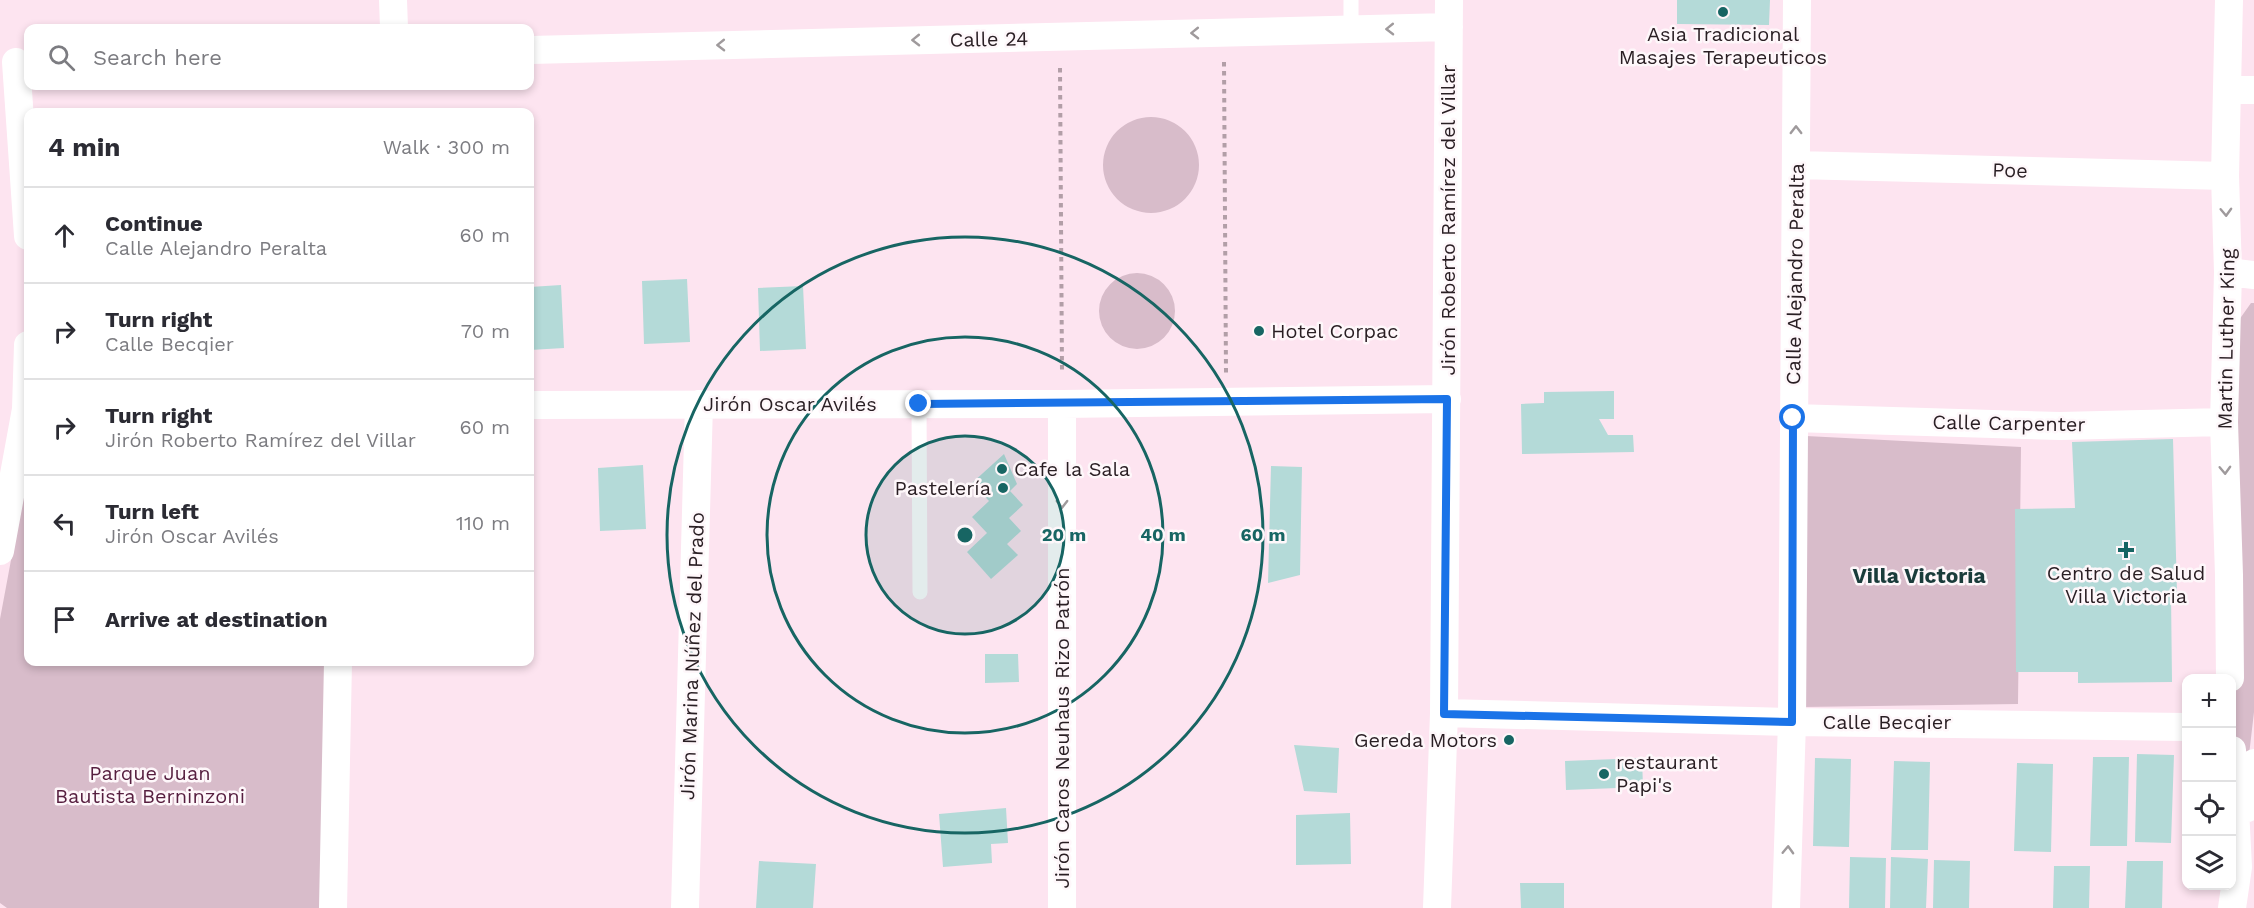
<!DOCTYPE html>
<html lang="en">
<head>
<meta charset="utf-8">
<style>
	body { margin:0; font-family:"Work Sans",sans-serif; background:#f2f2f3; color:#2b2b33 }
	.controls { position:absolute; right:18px; bottom:18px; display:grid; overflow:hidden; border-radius:12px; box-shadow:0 3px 9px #0003 }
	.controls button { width:54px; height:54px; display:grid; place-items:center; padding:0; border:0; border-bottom:2px solid #e1e1e2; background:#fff; color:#2b2b33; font:30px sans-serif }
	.stop { position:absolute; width:18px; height:18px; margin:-14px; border:4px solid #1a73e8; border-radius:50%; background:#fff }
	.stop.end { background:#1a73e8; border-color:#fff; box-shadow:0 2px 6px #0008 }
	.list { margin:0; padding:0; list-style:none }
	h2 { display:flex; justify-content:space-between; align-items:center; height:78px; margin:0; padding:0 24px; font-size:26px }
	h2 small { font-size:20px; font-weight:400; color:#7c7c81 }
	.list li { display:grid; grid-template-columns:39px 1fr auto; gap:18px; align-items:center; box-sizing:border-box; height:96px; padding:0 24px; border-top:2px solid #e1e1e2 }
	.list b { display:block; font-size:22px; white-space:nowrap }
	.list p { margin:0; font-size:20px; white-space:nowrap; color:#7c7c81 }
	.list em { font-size:20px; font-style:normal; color:#7c7c81 }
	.icon { flex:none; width:33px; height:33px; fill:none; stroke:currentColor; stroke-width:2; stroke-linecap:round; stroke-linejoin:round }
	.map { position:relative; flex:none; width:2254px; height:908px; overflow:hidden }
	.search { position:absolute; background:#fff; box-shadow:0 3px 9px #0003; left:24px; top:24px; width:510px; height:66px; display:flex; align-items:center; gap:15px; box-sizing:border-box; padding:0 21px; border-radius:12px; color:#7c7c81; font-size:22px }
	.panel { position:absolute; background:#fff; box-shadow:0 3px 9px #0003; left:24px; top:108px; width:510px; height:558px; border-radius:12px }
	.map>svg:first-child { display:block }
	.green { fill:#d8bcca }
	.building { fill:#b4dad8 }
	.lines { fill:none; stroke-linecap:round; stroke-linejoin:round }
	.path { stroke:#b29ea7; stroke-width:4; stroke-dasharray:4.5 4.5; stroke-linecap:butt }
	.lane { stroke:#fff; stroke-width:15 }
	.street { stroke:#fff; stroke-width:28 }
	.oneway { stroke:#9f9a9c }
	.route { stroke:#1a73e8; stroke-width:8 }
	.ring { fill:none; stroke:#176563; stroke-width:3 }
	.poi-dot { fill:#176563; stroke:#fef7fa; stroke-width:2 }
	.labels { text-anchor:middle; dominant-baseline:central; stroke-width:5; stroke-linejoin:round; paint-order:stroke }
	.poi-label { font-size:20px; fill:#291e23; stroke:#fef7fa; text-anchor:start }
	.street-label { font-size:20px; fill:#291e23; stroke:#fef7fa }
	.park-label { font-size:20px; fill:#561e3f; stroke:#fef7fa }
	.neighbourhood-label { font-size:21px; font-weight:bold; fill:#1a3c3b; stroke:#fef7fa }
	.centre { fill:#176563; stroke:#fef7fa; stroke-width:3 }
	.ring-label { font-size:18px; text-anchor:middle; font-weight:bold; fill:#176563; stroke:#fef7fa; stroke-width:5; stroke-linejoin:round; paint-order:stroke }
</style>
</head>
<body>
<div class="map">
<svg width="2254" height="908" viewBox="0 0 2254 908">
	<rect width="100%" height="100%" fill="#fde4f0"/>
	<path class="green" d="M1103 165a48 48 0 1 1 96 0a48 48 0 1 1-96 0Z
		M1099 311a38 38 0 1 1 76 0a38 38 0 1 1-76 0Z
		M2251,303h3v409l-5,43 -17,-1 2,-427z
		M1806,436l215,11 -3,257 -215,3z
		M28,469v193h300l-6,246h-315l-7,-5v-284z"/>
	<path class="building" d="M1677,0h93l-1,25 -92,-1z
		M687,279l3,63 -46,2 -2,-63z
		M561,285l3,63 -34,2v-63z
		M803,286l3,63 -46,2 -2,-63z
		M1614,391v28h-15l9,16h25l1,17 -112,2 -1,-50 23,-1v-11z
		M2173,439l4,154 -6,1 1,88 -94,1v-11h-62l-1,-163 60,-1 -3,-66z
		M1004,454l13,30 -7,7 13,14 -14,13 12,13 -14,13 11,11 -27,24 -24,-27 20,-19 -15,-16 17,-16 -17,-18z
		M643,465l3,64 -46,2 -2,-63z
		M1271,466l31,1 -2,108 -32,8z
		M985,654h33l1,28 -34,1z
		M1294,745l45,3 -2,45 -33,-2z
		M2137,754l37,1 -3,88 -36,-1z
		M2093,757h36l-2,89h-37z
		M1642,758l1,29 -77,3 -1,-29z
		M1815,758l36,1 -2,88 -36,-1z
		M1894,761l36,1 -2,88h-37z
		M2017,763l36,1 -2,88 -37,-1z
		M1006,808l2,35 -17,1 1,19 -49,4 -4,-53z
		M1350,813l1,51 -55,1v-50z
		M1850,857l36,1 -1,50h-36z
		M1891,857l37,2 -2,49h-36z
		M1934,860l36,1 -1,47h-36z
		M759,861l57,3 -3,44h-57z
		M2127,861h36l-1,47h-37z
		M2054,866h36l-1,42h-36z
		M1520,883h44v25h-43z"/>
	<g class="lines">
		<path class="path" d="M1224,62l2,311
			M1060,68l2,304"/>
		<path class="lane" d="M1351,30v-30
			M919,404l1,188"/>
		<path class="street" d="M393,0l1,28
			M2229,0l-4,176 3,96 -4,150 5,153 1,103
			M530,50l919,-23
			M16,62l12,174
			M2227,90h27
			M1796,165l429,11
			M2228,272l26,3
			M1062,404v504
			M530,405l532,-1 385,-5
			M1793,418l267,8 164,-4
			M0,551l26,-142 2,-64
			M1444,713l348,9 394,5
			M2232,750l6,117 -6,41
			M2247,808l7,-45
			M333,908l5,-246
			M685,908l14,-504
			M1437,908l7,-195 5,-713
			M1786,908l6,-186 5,-722"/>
	</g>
	<defs><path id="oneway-chevron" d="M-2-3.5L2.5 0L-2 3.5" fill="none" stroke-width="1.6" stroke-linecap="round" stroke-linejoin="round" transform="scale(1.5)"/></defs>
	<g class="oneway">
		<use href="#oneway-chevron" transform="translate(1390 29) rotate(179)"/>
		<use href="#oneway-chevron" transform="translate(1195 33) rotate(179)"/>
		<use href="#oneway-chevron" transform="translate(916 40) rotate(179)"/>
		<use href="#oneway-chevron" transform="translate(721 45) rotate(179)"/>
		<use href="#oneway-chevron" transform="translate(1796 130) rotate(-90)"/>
		<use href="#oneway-chevron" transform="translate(2226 212) rotate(88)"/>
		<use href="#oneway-chevron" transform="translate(2225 470) rotate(88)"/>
		<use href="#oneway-chevron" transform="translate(1062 504) rotate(90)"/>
		<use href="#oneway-chevron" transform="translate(1788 850) rotate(-88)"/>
	</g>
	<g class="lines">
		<path class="route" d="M919,404l528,-5 -3,315 348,8 1,-304"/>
	</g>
	<circle cx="965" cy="535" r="99" fill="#176563" fill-opacity=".12"/>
	<g class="ring">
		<circle cx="965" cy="535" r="99"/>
		<circle cx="965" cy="535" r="198"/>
		<circle cx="965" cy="535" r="298"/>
	</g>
	<g class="poi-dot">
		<circle cx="1723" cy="12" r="6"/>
		<circle cx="1259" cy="331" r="6"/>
		<circle cx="1002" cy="469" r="6"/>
		<circle cx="1003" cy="488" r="6"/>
		<path d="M2123 541h6v6h6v6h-6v6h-6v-6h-6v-6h6z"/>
		<circle cx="1509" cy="740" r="6"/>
		<circle cx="1604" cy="774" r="6"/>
	</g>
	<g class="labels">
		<g class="poi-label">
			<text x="1723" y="34" text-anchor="middle">Asia Tradicional<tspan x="1723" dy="23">Masajes Terapeuticos</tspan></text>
			<text x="1271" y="331">Hotel Corpac</text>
			<text x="1014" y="469">Cafe la Sala</text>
			<text x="991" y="488" text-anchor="end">Pastelería</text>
			<text x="2126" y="573" text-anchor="middle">Centro de Salud<tspan x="2126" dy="23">Villa Victoria</tspan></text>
			<text x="1497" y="740" text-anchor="end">Gereda Motors</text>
			<text x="1616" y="762">restaurant<tspan x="1616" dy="23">Papi's</tspan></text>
		</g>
		<g class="street-label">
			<text transform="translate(989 39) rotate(-1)">Calle 24</text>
			<text transform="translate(2010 170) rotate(2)">Poe</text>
			<text transform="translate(1448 220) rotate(-90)">Jirón Roberto Ramírez del Villar</text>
			<text transform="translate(1795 274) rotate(-89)">Calle Alejandro Peralta</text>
			<text transform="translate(2226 339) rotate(-89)">Martin Luther King</text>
			<text x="790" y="404">Jirón Oscar Avilés</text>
			<text transform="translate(2009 423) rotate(1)">Calle Carpenter</text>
			<text transform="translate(692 656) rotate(-88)">Jirón Marina Núñez del Prado</text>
			<text x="1887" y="722">Calle Becqier</text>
			<text transform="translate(1062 728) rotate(-90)">Jirón Caros Neuhaus Rizo Patrón</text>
		</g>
		<g class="park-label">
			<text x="150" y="773">Parque Juan<tspan x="150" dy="23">Bautista Berninzoni</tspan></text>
		</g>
		<g class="neighbourhood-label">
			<text x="1919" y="575">Villa Victoria</text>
		</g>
	</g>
	<circle cx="965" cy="535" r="9" class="centre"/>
	<g class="ring-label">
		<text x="1064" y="541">20 m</text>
		<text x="1163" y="541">40 m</text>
		<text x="1263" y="541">60 m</text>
	</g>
</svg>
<div class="controls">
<button>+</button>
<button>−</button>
<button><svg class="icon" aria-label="locate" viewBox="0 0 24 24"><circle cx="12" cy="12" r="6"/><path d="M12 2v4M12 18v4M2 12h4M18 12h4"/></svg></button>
<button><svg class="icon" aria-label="layers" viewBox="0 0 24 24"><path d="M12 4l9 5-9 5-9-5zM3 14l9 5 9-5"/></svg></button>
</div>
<div class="stop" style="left:1793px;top:418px"></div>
<div class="stop end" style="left:919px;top:404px"></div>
<div class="search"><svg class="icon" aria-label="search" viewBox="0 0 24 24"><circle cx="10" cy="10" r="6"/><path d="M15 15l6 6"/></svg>Search here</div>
<section class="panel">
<h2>4 min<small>Walk · 300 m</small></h2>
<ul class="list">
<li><svg class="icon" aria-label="ahead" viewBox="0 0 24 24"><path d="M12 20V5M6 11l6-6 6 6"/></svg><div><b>Continue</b><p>Calle Alejandro Peralta</p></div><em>60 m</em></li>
<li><svg class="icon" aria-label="right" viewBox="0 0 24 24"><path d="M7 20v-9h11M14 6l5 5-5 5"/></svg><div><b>Turn right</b><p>Calle Becqier</p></div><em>70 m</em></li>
<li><svg class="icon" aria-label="right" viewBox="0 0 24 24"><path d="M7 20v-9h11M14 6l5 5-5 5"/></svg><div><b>Turn right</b><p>Jirón Roberto Ramírez del Villar</p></div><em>60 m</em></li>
<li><svg class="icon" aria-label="left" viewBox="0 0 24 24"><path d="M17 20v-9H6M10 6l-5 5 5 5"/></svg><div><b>Turn left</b><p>Jirón Oscar Avilés</p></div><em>110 m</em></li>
<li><svg class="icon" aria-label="arrive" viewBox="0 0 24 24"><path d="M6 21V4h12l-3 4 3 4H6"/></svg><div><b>Arrive at destination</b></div></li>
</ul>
</section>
</div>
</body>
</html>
